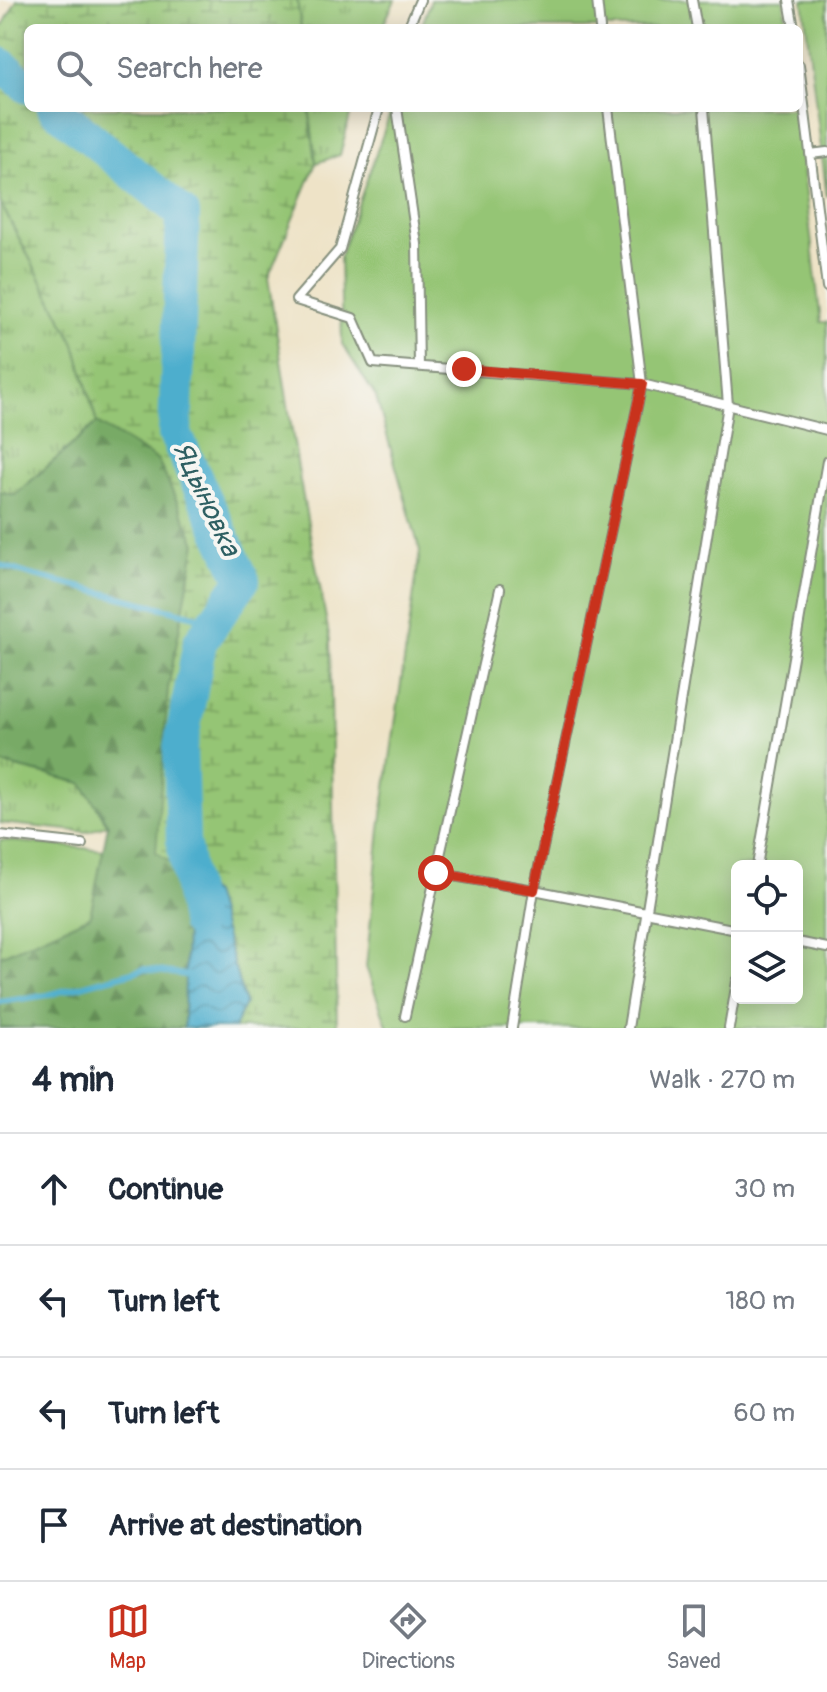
<!DOCTYPE html>
<html lang="en">
<head>
<meta charset="utf-8">
<style>
	body { margin:0; font-family:Pangolin,sans-serif; background:#f2f2f3; color:#1f2937 }
	.controls { position:absolute; right:24px; bottom:24px; display:grid; overflow:hidden; border-radius:12px; box-shadow:0 4px 20px #0003 }
	.controls button { width:72px; height:72px; display:grid; place-items:center; padding:0; border:0; border-bottom:2px solid #e0e1e3; background:#fff; color:#1f2937; font:40px sans-serif }
	.stop { position:absolute; width:24px; height:24px; margin:-18px; border:6px solid #c8321e; border-radius:50%; background:#fff }
	.stop.end { background:#c8321e; border-color:#fff; box-shadow:0 2px 8px #0008 }
	.list { margin:0; padding:0; list-style:none }
	h2 { display:flex; justify-content:space-between; align-items:center; height:104px; margin:0; padding:0 32px; font-size:34px }
	h2 small { font-size:26px; font-weight:400; color:#747a83 }
	.list li { display:grid; grid-template-columns:52px 1fr auto; gap:24px; align-items:center; box-sizing:border-box; height:112px; padding:0 32px; border-top:2px solid #e0e1e3 }
	.list b { display:block; font-size:30px; white-space:nowrap }
	.list em { font-size:26px; font-style:normal; color:#747a83 }
	.icon { flex:none; width:44px; height:44px; fill:none; stroke:currentColor; stroke-width:2; stroke-linecap:round; stroke-linejoin:round }
	.map { position:relative; flex:none; width:827px; height:1028px; overflow:hidden }
	.search { position:absolute; background:#fff; box-shadow:0 4px 20px #0003; left:24px; right:24px; top:24px; height:88px; display:flex; align-items:center; gap:20px; box-sizing:border-box; padding:0 28px; border-radius:12px; color:#747a83; font-size:30px }
	.sheet { height:552px; background:#fff }
	nav { display:flex; justify-content:space-around; align-items:center; box-sizing:border-box; height:112px; border-top:2px solid #e0e1e3; background:#fff; font-size:22px; color:#747a83 }
	nav a { display:grid; justify-items:center; gap:4px }
	nav .on { color:#c8321e }
	.map>svg:first-child { display:block }
	.grass { fill:url(#grass-tufts); stroke:#5a8154; stroke-width:2 }
	.forest { fill:url(#forest-firs); stroke:#4c744d; stroke-width:2 }
	.wetland { fill:url(#wetland-marsh); stroke:#5a8154; stroke-width:2 }
	.garden { fill:#95c575; stroke:#5a8154; stroke-width:2; fill-rule:evenodd }
	.water { fill:url(#water-waves); stroke:#367680; stroke-width:2 }
	.lines { fill:none; stroke-linecap:round; stroke-linejoin:round }
	.stream { stroke:#4eaecd; stroke-width:6 }
	.river { stroke:#4eaecd; stroke-width:34 }
	.lane-casing { stroke:#86907e; stroke-width:12 }
	.lane { stroke:#fff; stroke-width:8 }
	.route { stroke:#c8321e; stroke-width:10 }
	.labels { text-anchor:middle; dominant-baseline:central; stroke-width:8; stroke-linejoin:round; paint-order:stroke }
	.water-label { font-size:28px; font-style:italic; fill:#2d5f62; stroke:#f6f6f2 }
</style>
</head>
<body>
<div class="map">
<svg width="827" height="1028" viewBox="0 0 827 1028">
	<defs>
		<pattern id="grass-tufts" width="24" height="20" patternUnits="userSpaceOnUse" patternTransform="scale(2)"><rect width="24" height="20" fill="#95c575"/><path d="M3 7l-1-3M5 7V3M7 7l1-3M15 17l-1-3M17 17v-4M19 17l1-3" fill="none" stroke="#79a161"/></pattern>
		<pattern id="forest-firs" width="22" height="20" patternUnits="userSpaceOnUse" patternTransform="scale(2)"><rect width="22" height="20" fill="#78aa66"/><path d="M5 1l3.5 6h-7zM16 11l3.5 6h-7z" fill="#628c55"/></pattern>
		<pattern id="wetland-marsh" width="20" height="14" patternUnits="userSpaceOnUse" patternTransform="scale(2)"><rect width="20" height="14" fill="#95c575"/><path d="M1 5h8M5 5V1M11 12h8M15 12V8" fill="none" stroke="#79a161"/></pattern>
		<pattern id="water-waves" width="16" height="10" patternUnits="userSpaceOnUse" patternTransform="scale(2)"><rect width="16" height="10" fill="#4eaecd"/><path d="M0 5q4-4 8 0t8 0" fill="none" stroke="#408fa7"/></pattern>
	</defs>
	<rect width="100%" height="100%" fill="#f6f6f2"/>
	<filter id="ink" filterUnits="userSpaceOnUse"><feTurbulence type="fractalNoise" baseFrequency=".0125" numOctaves="2"/><feDisplacementMap in="SourceGraphic" scale="16" xChannelSelector="R" yChannelSelector="G"/><feConvolveMatrix kernelMatrix="1 2 1 2 8 2 1 2 1" color-interpolation-filters="sRGB"/></filter>
	<filter id="wash" filterUnits="userSpaceOnUse"><feTurbulence type="fractalNoise" baseFrequency=".006" numOctaves="4" result="noise"/><feDisplacementMap in="SourceGraphic" scale="32" xChannelSelector="R" yChannelSelector="G"/><feGaussianBlur stdDeviation="1.8" result="paint"/><feColorMatrix in="noise" values="0 0 0 0 0 0 0 0 0 0 0 0 0 0 0 0 0 1.4 0 .05"/><feComposite in="paint" operator="in"/></filter>
	<g filter="url(#wash)">
		<rect width="100%" height="100%" fill="#eee3c7"/>
		<path class="grass" d="M297,0h98l-13,28h-81z
			M309,108h43l-12,47 -24,8z
			M0,202l75,142 22,79 -82,72 -15,-3z
			M0,763l82,20 26,41 -21,8 -87,-9z"/>
		<path class="forest" d="M97,423l61,37 38,83 -28,146 -11,162 30,24 -3,153h-184v-72l90,-40 18,-91 -26,-42 -82,-20v-271l15,3z"/>
		<path class="wetland" d="M17,0h280l4,28h-273v80h281l7,55 -48,115 32,203 30,159 7,388h-103l11,-25 -32,-110 -57,-41 12,-163 28,-146 -38,-83 -61,-37 -22,-79 -75,-142v-171z"/>
		<path class="garden" d="M431,0h353l3,28h-366z
			M803,0h24v197z
			M392,108h404l25,214h6v706h-439l-22,-61 14,-138 40,-278 -44,-154 -34,-53 -2,-88zM737,866h60v132h-60z
			M0,840l103,10 -13,66 -90,40z"/>
		<path class="water" d="M187,875l26,18 32,111 -11,24h-50z"/>
		<g class="lines">
			<path class="stream" d="M0,565l31,10 184,46
				M0,1002l48,-7 96,-26 48,7"/>
			<path class="river" d="M0,64l28,23
				M54,108l129,106 -8,220 68,146 -43,62 -20,106 3,93 14,81"/>
		</g>
	</g>
	<g filter="url(#ink)">
		<g class="lines">
			<g class="lane-casing">
				<path id="lane" d="M597,0l3,28
					M692,0l5,28
					M789,0l5,28
					M408,28l12,-28
					M799,65l28,222
					M379,108l-39,141 -44,51 57,18 20,45 269,21 -34,-276
					M397,108l20,136 2,122
					M810,154l17,-2
					M500,589l-64,284 98,17 -22,138
					M0,835l82,9
					M757,866l70,-405
					M737,930l-203,-40 108,-506 185,46
					M797,942l30,6
					M405,1016l31,-143
					M628,1028l100,-623 -24,-297
					M729,1028l8,-47"/>
			</g>
			<use href="#lane" class="lane"/>
		</g>
	</g>
	<g class="lines" filter="url(#ink)">
		<path class="route" d="M436,873l98,17 108,-506 -178,-15"/>
	</g>
	<g class="labels">
		<g class="water-label">
			<text transform="translate(206 499) rotate(65)">Яцыновка</text>
		</g>
	</g>
</svg>
<div class="controls">
<button><svg class="icon" aria-label="locate" viewBox="0 0 24 24"><circle cx="12" cy="12" r="6"/><path d="M12 2v4M12 18v4M2 12h4M18 12h4"/></svg></button>
<button><svg class="icon" aria-label="layers" viewBox="0 0 24 24"><path d="M12 4l9 5-9 5-9-5zM3 14l9 5 9-5"/></svg></button>
</div>
<div class="stop" style="left:436px;top:873px"></div>
<div class="stop end" style="left:464px;top:369px"></div>
<div class="search"><svg class="icon" aria-label="search" viewBox="0 0 24 24"><circle cx="10" cy="10" r="6"/><path d="M15 15l6 6"/></svg>Search here</div>
</div>
<section class="sheet">
<h2>4 min<small>Walk · 270 m</small></h2>
<ul class="list">
<li><svg class="icon" aria-label="ahead" viewBox="0 0 24 24"><path d="M12 20V5M6 11l6-6 6 6"/></svg><div><b>Continue</b></div><em>30 m</em></li>
<li><svg class="icon" aria-label="left" viewBox="0 0 24 24"><path d="M17 20v-9H6M10 6l-5 5 5 5"/></svg><div><b>Turn left</b></div><em>180 m</em></li>
<li><svg class="icon" aria-label="left" viewBox="0 0 24 24"><path d="M17 20v-9H6M10 6l-5 5 5 5"/></svg><div><b>Turn left</b></div><em>60 m</em></li>
<li><svg class="icon" aria-label="arrive" viewBox="0 0 24 24"><path d="M6 21V4h12l-3 4 3 4H6"/></svg><div><b>Arrive at destination</b></div></li>
</ul>
</section>
<nav>
<a class="on"><svg class="icon" aria-label="map" viewBox="0 0 24 24"><path d="M3 6l6-2 6 2 6-2v14l-6 2-6-2-6 2zM9 4v14M15 6v14"/></svg>Map</a>
<a><svg class="icon" aria-label="directions" viewBox="0 0 24 24"><path d="M12 3l9 9-9 9-9-9zM9 14v-3h6M13 9l2 2-2 2"/></svg>Directions</a>
<a><svg class="icon" aria-label="saved" viewBox="0 0 24 24"><path d="M7 4h10v16l-5-4-5 4z"/></svg>Saved</a>
</nav>
</body>
</html>
